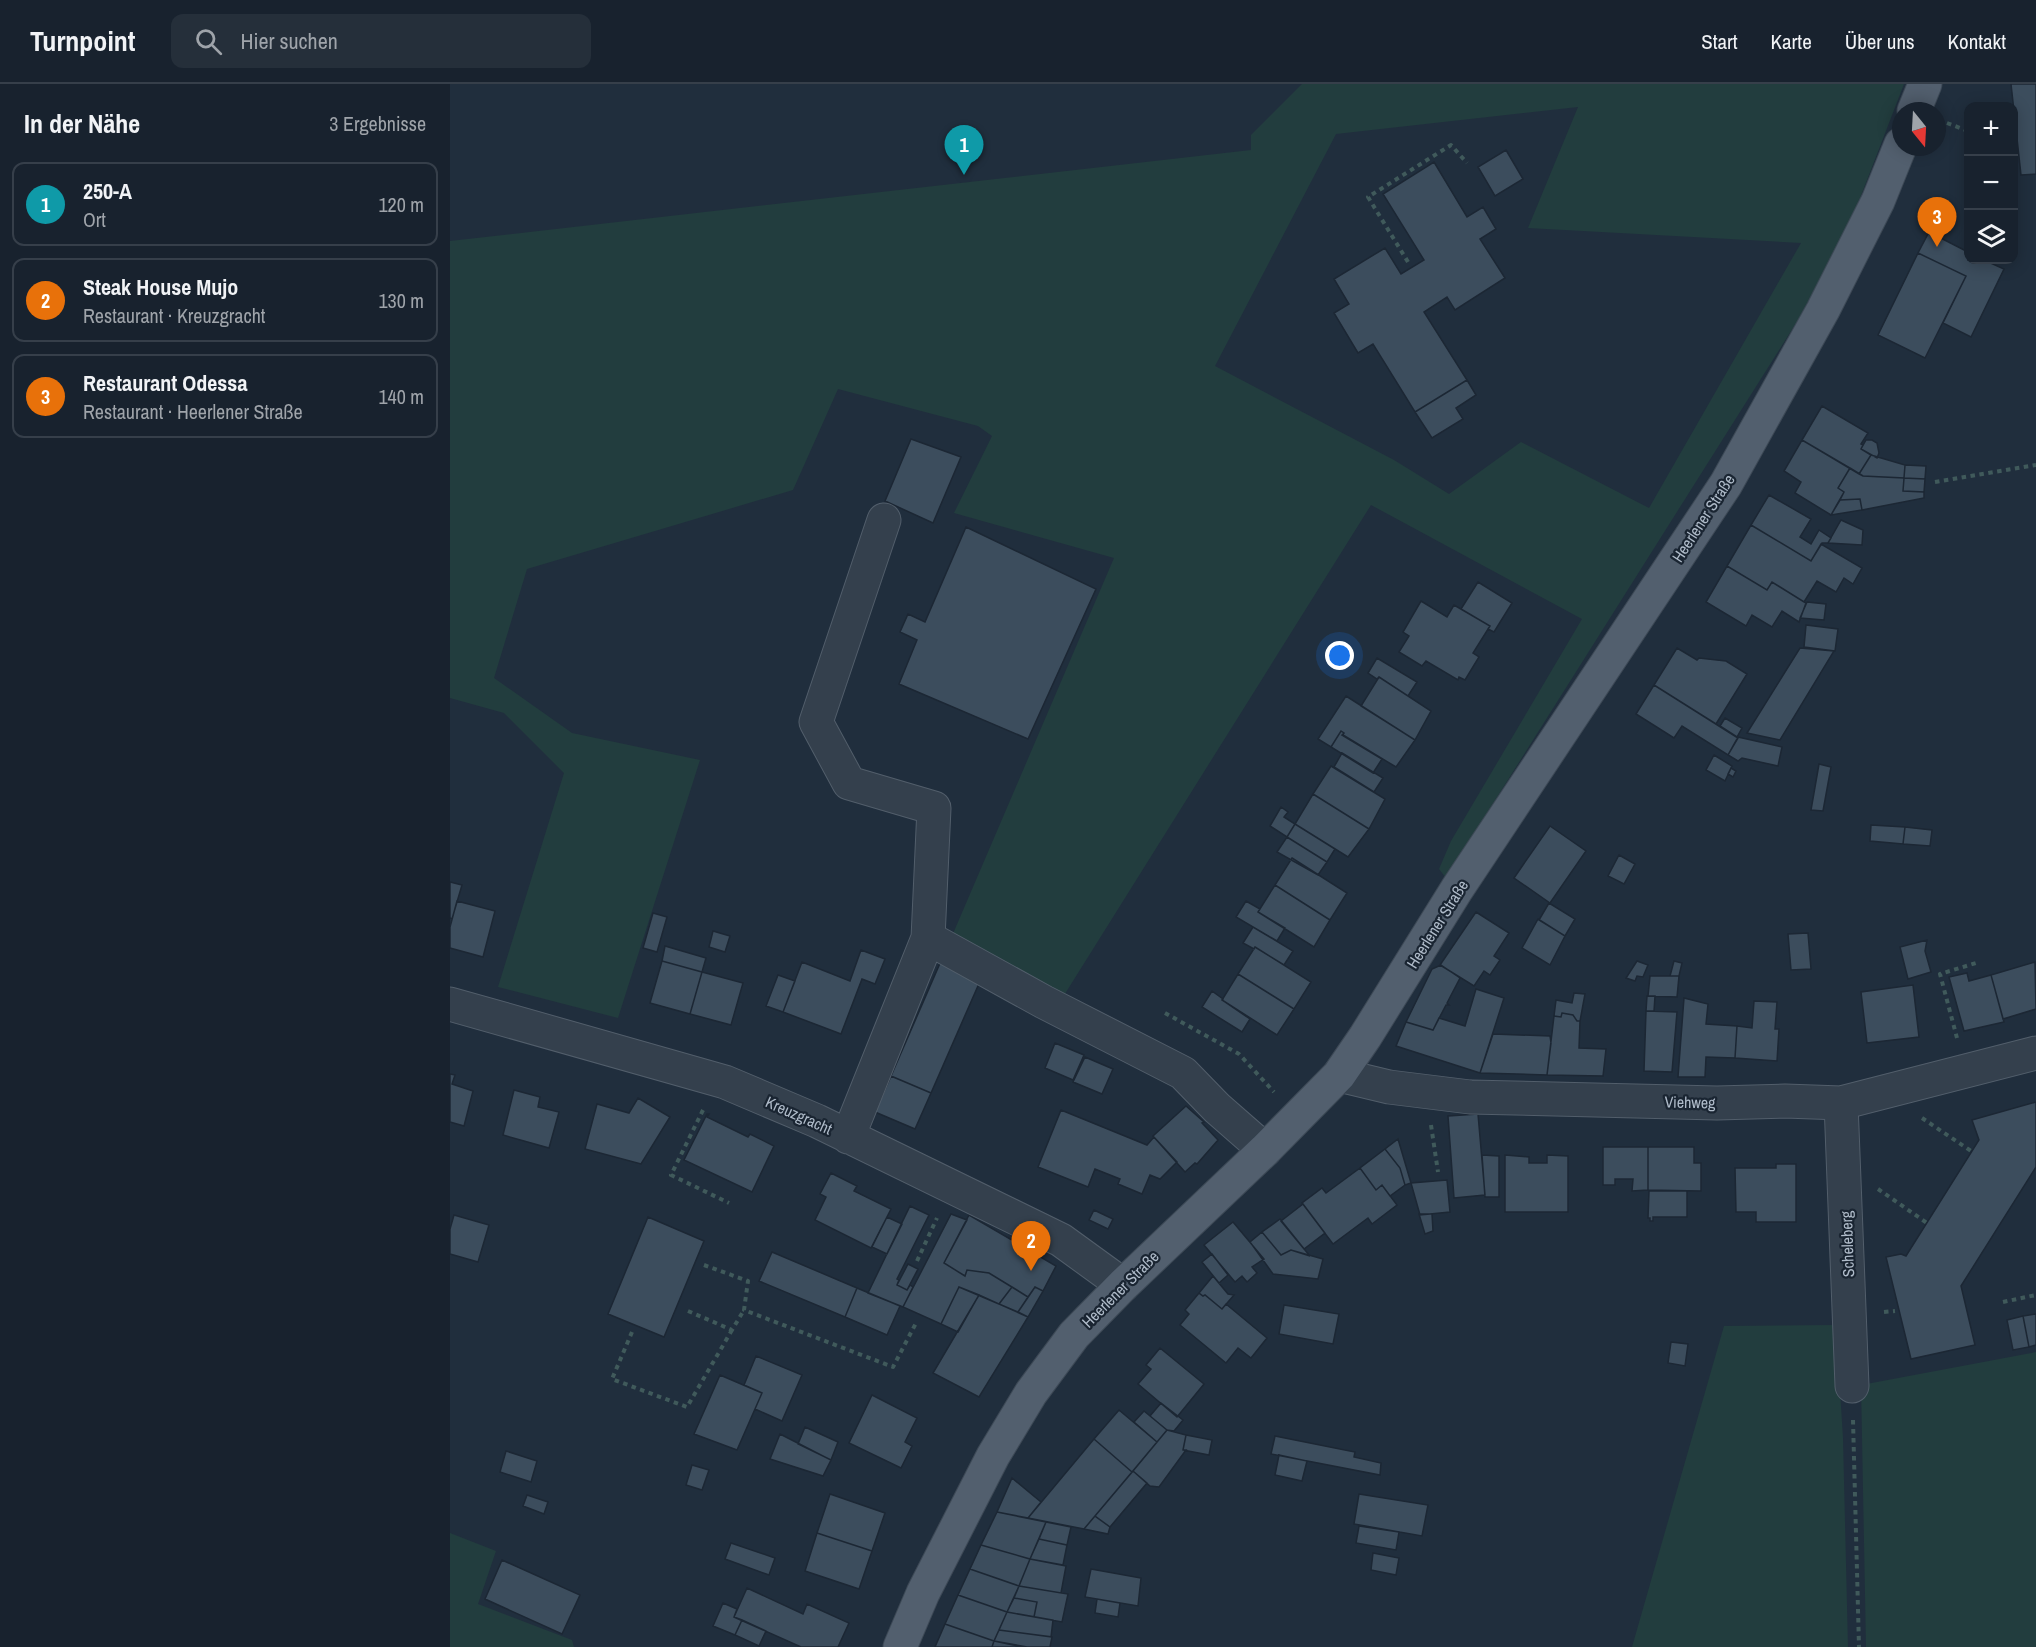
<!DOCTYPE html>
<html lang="de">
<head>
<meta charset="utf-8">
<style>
	body { margin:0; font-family:"Archivo Narrow",sans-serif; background:#252f3a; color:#f1f3f6 }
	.controls { position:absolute; right:18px; top:18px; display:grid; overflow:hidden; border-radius:12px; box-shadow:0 3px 15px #0003 }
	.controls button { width:54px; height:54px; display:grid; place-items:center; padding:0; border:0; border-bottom:2px solid #363f4a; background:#18222e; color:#f1f3f6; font:30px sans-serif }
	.compass { position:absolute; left:1442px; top:18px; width:54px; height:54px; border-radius:50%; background:#18222e; box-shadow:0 3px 15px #0003; rotate:162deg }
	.you { position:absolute; left:890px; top:572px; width:21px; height:21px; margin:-15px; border:4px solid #fff; border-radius:50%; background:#1a73e8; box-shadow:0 0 0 9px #1a73e833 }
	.badge { display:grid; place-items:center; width:39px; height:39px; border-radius:50%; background:#1a73e8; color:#fff; font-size:20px; font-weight:700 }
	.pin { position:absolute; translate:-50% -50px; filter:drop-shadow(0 2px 3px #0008) }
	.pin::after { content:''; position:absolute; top:32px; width:21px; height:18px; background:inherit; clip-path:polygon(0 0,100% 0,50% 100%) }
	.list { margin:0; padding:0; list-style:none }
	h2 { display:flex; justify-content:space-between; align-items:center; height:78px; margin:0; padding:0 24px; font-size:26px }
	h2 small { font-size:20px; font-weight:400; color:#9fa4aa }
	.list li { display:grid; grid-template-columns:39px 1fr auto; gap:18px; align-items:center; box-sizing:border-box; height:84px; margin:0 12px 12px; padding:0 12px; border:2px solid #363f4a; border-radius:12px }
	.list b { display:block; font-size:22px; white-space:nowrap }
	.list p { margin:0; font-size:20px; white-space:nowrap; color:#9fa4aa }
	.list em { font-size:20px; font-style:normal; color:#9fa4aa }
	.icon { flex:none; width:33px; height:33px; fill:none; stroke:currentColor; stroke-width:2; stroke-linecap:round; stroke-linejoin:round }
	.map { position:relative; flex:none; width:1586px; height:1563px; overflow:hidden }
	header { display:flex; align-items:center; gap:36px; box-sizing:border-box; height:84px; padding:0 30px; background:#18222e; border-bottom:2px solid #363f4a }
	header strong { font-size:28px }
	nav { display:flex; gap:33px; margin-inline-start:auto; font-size:21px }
	.search { width:420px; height:54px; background:#252f3a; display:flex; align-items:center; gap:15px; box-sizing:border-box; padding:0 21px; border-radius:12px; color:#9fa4aa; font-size:22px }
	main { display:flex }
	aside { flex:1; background:#18222e }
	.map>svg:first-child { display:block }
	.green { fill:#223d3e; fill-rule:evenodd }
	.building { fill:#3c4d5d; stroke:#1c2734; stroke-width:1.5 }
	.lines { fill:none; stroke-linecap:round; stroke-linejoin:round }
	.minor-casing { stroke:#525e6b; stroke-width:35 }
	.major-casing { stroke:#3d4956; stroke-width:35 }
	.path { stroke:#405a5b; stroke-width:4; stroke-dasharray:4.5 4.5; stroke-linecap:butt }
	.minor { stroke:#34404d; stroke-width:33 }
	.major { stroke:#525f6e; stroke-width:33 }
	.labels { text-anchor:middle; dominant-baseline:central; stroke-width:4.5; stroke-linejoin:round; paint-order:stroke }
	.street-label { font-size:16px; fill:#afbbc9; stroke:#1a2532 }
</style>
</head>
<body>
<header>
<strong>Turnpoint</strong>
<div class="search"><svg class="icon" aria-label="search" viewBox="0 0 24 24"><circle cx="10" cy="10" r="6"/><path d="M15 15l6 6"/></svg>Hier suchen</div>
<nav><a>Start</a><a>Karte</a><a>Über uns</a><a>Kontakt</a></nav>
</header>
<main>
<aside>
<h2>In der Nähe<small>3 Ergebnisse</small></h2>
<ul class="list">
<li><span class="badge" style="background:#0f9aa8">1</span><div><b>250-A</b><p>Ort</p></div><em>120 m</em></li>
<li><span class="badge" style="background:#e8710a">2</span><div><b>Steak House Mujo</b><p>Restaurant · Kreuzgracht</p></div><em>130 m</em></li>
<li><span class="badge" style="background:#e8710a">3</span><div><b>Restaurant Odessa</b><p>Restaurant · Heerlener Straße</p></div><em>140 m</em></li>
</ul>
</aside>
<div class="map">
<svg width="1586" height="1563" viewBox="0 0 1586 1563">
	<rect width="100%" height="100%" fill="#202e3d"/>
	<path class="green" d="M852,0h602l-52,135 -54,101 -352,558 -7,-9 12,-28 131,-222 -211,-114 -308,492 -111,-61 162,-378 -160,-45 38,-77 -14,-10 -140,-37 -45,101 -266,79 -33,109 78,55 128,27 -82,258 -120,-31 66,-214 -60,-60 -54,-15v-457l801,-91v-15zM1128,23l-50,121 273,15 -152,265 -128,-66 -72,52 -55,-34 -179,-94 121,-232z
		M1386,1241l7,113 5,209h-216l92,-321z
		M1586,1268v295h-170l-5,-262z
		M0,1449l46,18 -18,53 94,36 2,7h-124z"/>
	<path class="building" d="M1561,0h25v90l-15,1z
		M1056,66l17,29 -28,17 -17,-29z
		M984,78l33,55 16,-10 13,22 -16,10 25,39 -50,32 -8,-13 -23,15 43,68 -52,32 -42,-68 -15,9 -24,-40 15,-9 -15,-25 51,-31 16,26 23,-14 -41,-66z
		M1479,148l39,20v8h16l20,9 -33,68 -28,-14 23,-47 -48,-23z
		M1468,169l48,23 -41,82 -47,-23z
		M1017,296l9,15 -20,13 7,11 -31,19 -17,-26z
		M1372,322l46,27 -7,11 2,1 -2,4 10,6 -12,19 -57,-34z
		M461,355l50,18 -28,66 -48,-22z
		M1352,356l48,28 -12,20 6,4 -13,23 -36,-22 6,-11 -17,-11z
		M1416,356h6l5,3 2,10 -2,5 -16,-9z
		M1421,371l34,10 -1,13 -41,-2 -4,-2z
		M1455,381l21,1 -1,13 -21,-1z
		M1400,384l13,8 41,2 -1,13 21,1v6l-62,12 -2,-11 -20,1 4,-8 -6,-4z
		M1454,394l21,1 -1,13 -21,-1z
		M1319,411l42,24 -11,18 11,7 8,-14 12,8 -3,5h-6l-11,18 -60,-36z
		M1410,415l2,11 -31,5 9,-15z
		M1391,436l22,10 -1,15 -34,-2z
		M1301,441l60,36 10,-17 41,24 -9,16 -9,-6 -8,14 -19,-11 -13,21 -32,-20 -5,8 -40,-24z
		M516,443l130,62 -68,150 -129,-55 18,-44 -17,-8 8,-18 17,8z
		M1277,482l40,24 5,-8 34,21 -7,19 -17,-11 -10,16 -20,-12 -6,11 -40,-24z
		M1028,498l34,21 -18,29 -6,-3 2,-3 -29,-17z
		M971,517l26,16 7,-12 36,21 -17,27 6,4 -14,23 -6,-3 -1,3 -32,-19 -4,5 -23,-14 10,-16 -6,-4z
		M1357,518l19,2 -2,16 -24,-2z
		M1356,541l32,4 -3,22 -31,-4z
		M1227,564l20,12 2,-2 27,3 21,13 -31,50 -62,-39z
		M1350,564l34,3 -54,89 -33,-7z
		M927,574l40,24 -9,14 -29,-19 -2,2 -9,-6z
		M929,593l52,34 -16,29 -54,-34z
		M1204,601l84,53 -10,17 -46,-29 -8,12 -38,-24z
		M896,612l69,44 -19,27 -53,-32 1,-2 -3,-2 -10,16 -13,-8z
		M1275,634l17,10 -5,9 -17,-11z
		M891,647l3,2 -2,2 40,24 -9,14 -42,-26z
		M1288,653l44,10 -4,19 -36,-8 -4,3 -10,-6z
		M892,669l41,25 -9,14 -40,-25z
		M1264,671l18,11 -7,15 -19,-11z
		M1369,680l12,3 -8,44 -12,-1z
		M881,682l54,33 -16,30 -56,-35z
		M1281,684l5,3 -3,6 -5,-3z
		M863,710l56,35 -21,28 -53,-33z
		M831,723l7,5 -4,5 11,7 -8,13 -17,-11z
		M845,740l40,25 -8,13 -40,-25z
		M1421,741l34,2 -2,17 -33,-3z
		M1100,742l36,25 -36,52 -36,-25z
		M1455,743l27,3 -2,16 -27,-2z
		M837,753l40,25 -9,13 -41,-23z
		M1169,771l16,9 -11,20 -16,-8z
		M842,774l55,35 -17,27 -55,-35z
		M0,798l12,3 -10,34 -2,-1z
		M825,801l55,35 -16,27 -56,-35z
		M7,817l38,10 -12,46 -33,-9v-21z
		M796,817l14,8 -2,3 27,16 -8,13 -41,-24z
		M1099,819l26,16 -10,17 -26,-16z
		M1026,828l33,21 -15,23 6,4 -10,15 -6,-4 -10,15 -34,-21z
		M203,829l14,4 -10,35 -14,-4z
		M1088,835l27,17 -15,29 -28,-17z
		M803,843l40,24 -9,14 -29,-18 -1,2 -11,-6z
		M263,847l17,5 -5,16 -16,-5z
		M1358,849l3,36 -20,1 -3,-36z
		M1477,856l-2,11 6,21 -23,7 -8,-32z
		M215,862l41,12 -4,14 -40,-11z
		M805,863l56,35 -17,27 -56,-35z
		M411,866l24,9 -10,25 -13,-5 -21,55 -58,-22 19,-50 48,19z
		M212,877l40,11 -12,42 -40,-11z
		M491,877l40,18 -50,114 -40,-17z
		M1187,877l11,4 -5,12 -6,-1 -2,5 -9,-3z
		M1224,877l8,2 -3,13h-9z
		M1585,878l1,47 -33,10 -12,-44z
		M991,881l19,13 -13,25 2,2h-3l-13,25 -27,-8 26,-53z
		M252,888l41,11 -12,42 -41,-11z
		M1517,889l2,8 22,-6 13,47 -40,9 -15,-54z
		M788,890l56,35 -17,26 -55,-35z
		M328,891l17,6 -12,31 -17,-6z
		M1200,892h29l-2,21 -29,-1z
		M1463,901l6,52 -52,6 -6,-51z
		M1026,905l28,9 -24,75 -84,-27 10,-24 27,8 6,-12 26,8z
		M762,907l11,8 -1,1 28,19 -8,13 -40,-25z
		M1124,909l11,1 -5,27h-3l-4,-6 -11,-2 -1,4 -7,-1 2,-16 16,3z
		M1197,912h8l-1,15h-8z
		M1234,914l24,6 -2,20 31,2 -2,32 -29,-1 -1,20h-27z
		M1304,917l23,1 -2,27h4l-2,32 -42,-3 2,-32 15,2z
		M1196,927l31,1 -5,60 -28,-1z
		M1112,929l11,2 4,6h3l-1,27 27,1 -3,27 -56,-1 7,-59 7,1z
		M1043,950l57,2 1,7 -4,32 -67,-2z
		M605,959l29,12 -11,25 -28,-12z
		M635,973l28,12 -11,25 -29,-12z
		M0,990l5,1 -3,9 21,7 -9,35 -14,-4z
		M441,992l40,17 -16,36 -40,-17z
		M64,1006l26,7 -2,10 21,5 -10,36 -46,-13z
		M188,1014l32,19 -29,47 -56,-15 12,-45 32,9z
		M1586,1018v65l-75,119 14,59 -64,14 -25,-102 15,-3 5,2 73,-116 -7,-20z
		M736,1022l18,16 -2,1 16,17 -21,24 -2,-1 -10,9 -32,-36z
		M611,1026l86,35 7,-8 23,25 -17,17 -10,-4 -8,19 -24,-10 2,-5 -25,-10 -7,18 -50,-20z
		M257,1030h2l-2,3 41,20 2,-3 24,12 -22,46 -68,-32z
		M1028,1030l7,81 -31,3 -6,-82z
		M948,1055l13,44 -6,2 -5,-17 -15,-19z
		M1153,1063h45v43l-16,1 1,-12h-18v6h-12z
		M1198,1063h46v16h7v28l-53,-1z
		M935,1065l15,19 5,17 -15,11 -8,-11 -6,5 -16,-22z
		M1032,1071l17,1v41h-14z
		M1055,1071l24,2v6h18v-8l21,1v56h-63z
		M1326,1080h20v58h-40v-10h-20l-1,-44h41z
		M910,1084l16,22 6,-5 15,20 -25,19 -4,-6 -35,26 -31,-41 20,-15 4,5z
		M381,1089l26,13 -3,5 37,18 -20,39 -56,-28 11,-23 -6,-3z
		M997,1096l3,32 -30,3 -9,-32z
		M1199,1107h38v26h-34v4h-3v-3h-2z
		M853,1120l22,29 -21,16 -23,-28z
		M460,1122l19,9 -32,64 2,1 -2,5 10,5 3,-5 3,2 -10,20 -35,-14z
		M644,1126l19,9 -5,10 -19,-9z
		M501,1130l16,6 -23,43 21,13 2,-6 22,3 23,14 -13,17 -40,-17 -18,37 -38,-17z
		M969,1130h13l1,17 -8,3z
		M4,1131l35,10 -11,37 -28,-8v-25z
		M519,1131l87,51 -13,25 -8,-4 -7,10 -39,-24 -22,-3 -2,6 -21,-13z
		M198,1133l56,24 -40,96 -56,-23z
		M437,1133l15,7 -15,30 -15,-7z
		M830,1135l29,36 1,1 -19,-6 -10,5 -19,-23z
		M783,1138l31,37 -12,8 5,6 -10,9 -5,-6 -7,6 -31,-37z
		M812,1148l19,23 10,-5 32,9 -5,20 -45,-5 -23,-32z
		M322,1168l85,36 -12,29 -86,-36z
		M762,1170l16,21 -9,8 -17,-21z
		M458,1180l10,5 -11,21 -10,-5z
		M763,1192l15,18 6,1 -12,14 -17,-14 -2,1 -4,-3z
		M509,1203l20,8 -21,37 -17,-8z
		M562,1203l16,10 -10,15 -19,-8z
		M585,1203l8,4 -15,26 -10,-5z
		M407,1204l43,18 -13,29 -42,-18z
		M749,1209l4,3 2,-1 17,14 4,-5 41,34 -16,20 -13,-10 -12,15 -46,-38 9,-11 -4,-4z
		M529,1211l49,22 -49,80 -46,-24z
		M834,1221l55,9 -6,30 -54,-10z
		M1586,1230v31l-7,2 -6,-31z
		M1573,1232l6,31 -16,3 -6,-30z
		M1221,1258l17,2 -3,22 -17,-3z
		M710,1264l44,36 -27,33 -39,-33 13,-15 -5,-4z
		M306,1272l46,19 -20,46 -27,-12 7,-16 -18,-8z
		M270,1291l42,18 -25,57 -43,-16z
		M422,1311l45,23 -12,24 7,4 -11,22 -52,-25z
		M711,1319l22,17 -9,11 -7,-1 -17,-14z
		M669,1326l38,32 -25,30 -38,-33z
		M694,1327l23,19 -10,12 -23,-20z
		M355,1343l33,15 -7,18 -33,-16z
		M717,1346l19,5 -3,15h3l-27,37 -9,-1 -17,-15z
		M330,1350l51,26 -8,16 -53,-17z
		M736,1351l26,5 -3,15 -26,-5z
		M825,1352l80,16 -1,5 27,6 -1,12 -109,-21z
		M644,1355l38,33 -48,57 -56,-11z
		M56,1367l31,10 -6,21 -31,-10z
		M829,1371l28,6 -5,20 -27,-6z
		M242,1381l17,5 -7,20 -16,-5z
		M683,1387l14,12 -37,44 -15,-11z
		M562,1394l29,24 -13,16 -31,-6z
		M380,1410l55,19 -13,38 -55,-18z
		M909,1410l69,11 -6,31 -68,-12z
		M77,1411l21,7 -4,12 -21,-8z
		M547,1428l49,10 -16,37 -49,-14z
		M645,1432l15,11 -2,7 -24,-5z
		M596,1438l25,5 -4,18 -28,-6z
		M909,1442l40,6 -3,18 -40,-7z
		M367,1449l55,18 -13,38 -54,-18z
		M589,1455l28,6 -4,20 -33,-6z
		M281,1459l44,15 -6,17 -44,-16z
		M531,1461l49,14 -11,27 -49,-17z
		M923,1469l26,5 -3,17 -25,-5z
		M580,1475l36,7 -5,27 -42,-7z
		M52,1476l78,35 -18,39 -77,-35z
		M520,1485l49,17 -12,26 -49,-17z
		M641,1485l50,9 -3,28 -53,-9z
		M569,1502l49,8 -6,28 -28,-5 3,-15 -23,-4z
		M297,1504l56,26 4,-10 42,19 -11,24h-37l-67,-30z
		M508,1511l49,17 -13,29 -49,-17z
		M564,1514l23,4 -3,15 -27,-5z
		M647,1515l23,4 -2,14 -23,-4z
		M273,1519l14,6 -3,8 8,3 -7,15 -22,-9z
		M557,1528l46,8 -2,17 -52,-7z
		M292,1536l24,11 -7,15 -24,-11z
		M495,1540l49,17 -2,6h-57z
		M549,1546l53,7 -2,10h-23l-33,-6z
		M544,1557l19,4 13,2h-34z"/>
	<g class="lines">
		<g class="minor-casing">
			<path id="minor" d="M478,854l116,64 139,71 34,35 48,42
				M0,920l275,78 92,39 244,119 62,45
				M889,991l50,12 81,10 247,6 68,-2 56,2 195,-50
				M1391,1019l11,283
				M398,1053l80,-199 6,-130 -85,-25 -33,-61 68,-202"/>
		</g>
		<g class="major-casing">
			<path id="major" d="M1464,27l11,-27
				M450,1563l23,-54 70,-137 38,-63 43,-58 49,-50 142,-135 74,-75 26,-38 92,-148 269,-405 97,-174 55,-109 23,-57"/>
		</g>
		<path class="path" d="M1497,39l21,8
			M958,178l-40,-65 83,-52 16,18
			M1485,398l101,-17
			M715,929l74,41 35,38
			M1507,954l-17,-64 36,-11
			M253,1026l-32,65 58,28
			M1472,1034l49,33
			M981,1041l7,47
			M1428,1105l49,34
			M467,1177l20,-43
			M254,1181l44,16 -4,29 149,57 23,-44
			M1553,1218l33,-7
			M238,1227l44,19 12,-20
			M1434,1228l11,-1
			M182,1248l-20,47 75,28 45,-77
			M1403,1336l6,227"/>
		<use href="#minor" class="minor"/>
		<use href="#major" class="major"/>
	</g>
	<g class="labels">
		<g class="street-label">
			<text transform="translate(1253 434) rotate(-57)">Heerlener Straße</text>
			<text transform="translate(987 840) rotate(-58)">Heerlener Straße</text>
			<text transform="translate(1240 1018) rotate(1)">Viehweg</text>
			<text transform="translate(349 1031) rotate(24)">Kreuzgracht</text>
			<text transform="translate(1397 1160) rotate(-92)">Scheleberg</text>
			<text transform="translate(670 1205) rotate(-45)">Heerlener Straße</text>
		</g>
	</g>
</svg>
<div class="controls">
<button>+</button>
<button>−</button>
<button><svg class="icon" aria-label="layers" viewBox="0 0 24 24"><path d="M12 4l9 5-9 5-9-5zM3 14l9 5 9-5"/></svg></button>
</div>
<svg class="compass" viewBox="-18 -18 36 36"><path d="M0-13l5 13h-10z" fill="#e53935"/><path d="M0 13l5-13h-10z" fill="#9fa4aa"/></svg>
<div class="you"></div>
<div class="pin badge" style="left:514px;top:91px;background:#0f9aa8">1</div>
<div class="pin badge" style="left:581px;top:1187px;background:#e8710a">2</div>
<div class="pin badge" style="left:1487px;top:163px;background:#e8710a">3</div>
</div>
</main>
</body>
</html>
